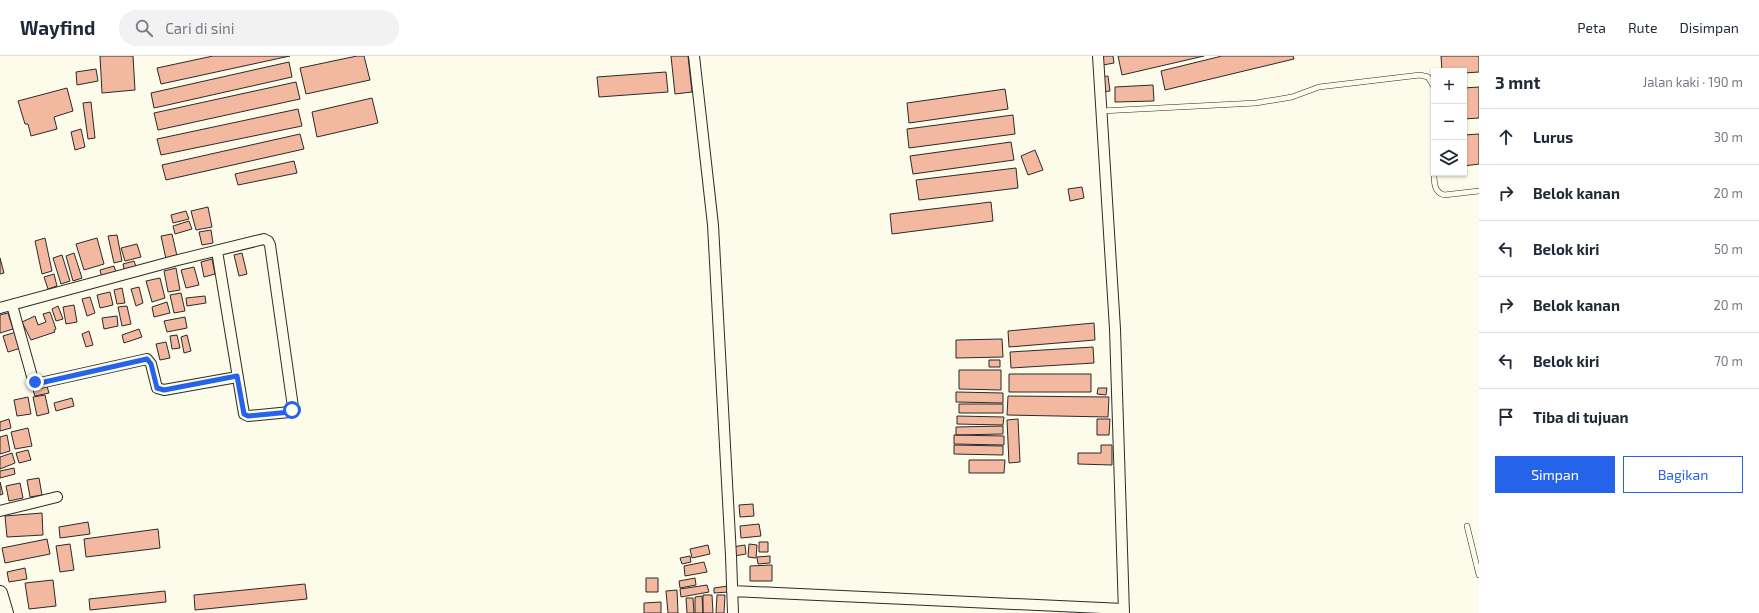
<!DOCTYPE html>
<html lang="id">
<head>
<meta charset="utf-8">
<style>
	body { margin:0; font-family:"Exo 2",sans-serif; background:#f2f2f3; color:#1f2937 }
	.controls { position:absolute; right:12px; top:12px; display:grid; overflow:hidden; border-radius:0px; box-shadow:0 1px 3px #0004 }
	.controls button { width:36px; height:36px; display:grid; place-items:center; padding:0; border:0; border-bottom:1px solid #e0e1e3; background:#fff; color:#1f2937; font:20px sans-serif }
	.stop { position:absolute; width:12px; height:12px; margin:-9px; border:3px solid #2563eb; border-radius:50%; background:#fff }
	.stop.end { background:#2563eb; border-color:#fff; box-shadow:0 1px 4px #0008 }
	.list { margin:0; padding:0; list-style:none }
	h2 { display:flex; justify-content:space-between; align-items:center; height:52px; margin:0; padding:0 16px; font-size:17px }
	h2 small { font-size:13px; font-weight:400; color:#747a83 }
	.list li { display:grid; grid-template-columns:26px 1fr auto; gap:12px; align-items:center; box-sizing:border-box; height:56px; padding:0 16px; border-top:1px solid #e0e1e3 }
	.list b { display:block; font-size:15px; white-space:nowrap }
	.list em { font-size:13px; font-style:normal; color:#747a83 }
	.actions { display:flex; gap:8px; padding:12px 16px }
	.actions a { flex:1; padding:9px 0; border:1px solid #2563eb; border-radius:0px; text-align:center; font-size:14px; color:#2563eb }
	.actions .main { background:#2563eb; color:#fff }
	.icon { flex:none; width:22px; height:22px; fill:none; stroke:currentColor; stroke-width:2; stroke-linecap:round; stroke-linejoin:round }
	.map { position:relative; flex:none; width:1479px; height:557px; overflow:hidden }
	header { display:flex; align-items:center; gap:24px; box-sizing:border-box; height:56px; padding:0 20px; background:#fff; border-bottom:1px solid #e0e1e3 }
	header strong { font-size:19px }
	nav { display:flex; gap:22px; margin-inline-start:auto; font-size:14px }
	.search { width:280px; height:36px; background:#f2f2f3; display:flex; align-items:center; gap:10px; box-sizing:border-box; padding:0 14px; border-radius:22px; color:#747a83; font-size:15px }
	main { display:flex }
	aside { flex:1; background:#fff }
	.map>svg:first-child { display:block }
	.building { fill:#f2b8a0; stroke:#2b2b2b }
	.lines { fill:none; stroke-linecap:round; stroke-linejoin:round }
	.lane-casing { stroke:#2b2b2b; stroke-width:6 }
	.street-casing { stroke:#2b2b2b; stroke-width:12 }
	.secondary-casing { stroke:#2b2b2b; stroke-width:16 }
	.lane { stroke:#fdfbea; stroke-width:5 }
	.street { stroke:#fdfbea; stroke-width:10 }
	.secondary { stroke:#fdfbea; stroke-width:14 }
	.route { stroke:#2563eb; stroke-width:5 }
</style>
</head>
<body>
<header>
<strong>Wayfind</strong>
<div class="search"><svg class="icon" aria-label="search" viewBox="0 0 24 24"><circle cx="10" cy="10" r="6"/><path d="M15 15l6 6"/></svg>Cari di sini</div>
<nav><a>Peta</a><a>Rute</a><a>Disimpan</a></nav>
</header>
<main>
<div class="map">
<svg width="1479" height="557" viewBox="0 0 1479 557">
	<rect width="100%" height="100%" fill="#fdfbea"/>
	<path class="building" d="M100,0h33l2,34 -33,3z
		M213,0h77l-129,28 -4,-16z
		M357,0h7l6,24 -64,14 -6,-26z
		M671,0h17l4,36 -17,2z
		M1102,0h11l1,7 -11,2z
		M1118,0h86l-82,19z
		M1222,0h71l1,3 -129,31 -4,-19z
		M1441,0h38v16l-15,1v-2h-22z
		M289,6l3,15 -138,31 -3,-15z
		M96,13l2,12 -21,4 -1,-13z
		M666,16l2,20 -69,5 -2,-20z
		M1108,20l2,15 -7,1 -2,-15z
		M296,26l4,17 -142,31 -4,-17z
		M1153,29l1,16 -39,1v-15z
		M1479,31v31l-15,1v-31z
		M67,32l6,23 -19,6 3,12 -26,7 -3,-12h-3l-7,-23z
		M1005,33l3,20 -99,14 -2,-20z
		M372,42l6,25 -61,14 -5,-25z
		M91,46l4,36 -7,1 -5,-36z
		M298,53l4,17 -141,29 -4,-16z
		M1013,59l2,19 -106,14 -2,-19z
		M81,73l4,18 -10,3 -4,-18z
		M300,78l4,15 -138,31 -4,-15z
		M1479,78v30l-15,2v-31z
		M1011,86l3,18 -101,14 -3,-18z
		M1035,94l8,20 -15,5 -7,-19z
		M294,105l3,12 -59,12 -3,-11z
		M1016,112l2,20 -99,12 -3,-20z
		M1082,131l2,11 -14,3 -2,-12z
		M991,146l2,19 -101,13 -2,-20z
		M208,151l4,20 -16,3 -5,-19z
		M186,155l3,8 -16,4 -2,-8z
		M189,165l3,8 -17,5 -2,-8z
		M211,174l2,13 -11,2 -3,-13z
		M172,178l5,22 -11,3 -5,-23z
		M117,179l5,26 -8,2 -6,-27z
		M45,182l7,33 -10,3 -7,-33z
		M97,182l7,26 -20,6 -8,-26z
		M137,188l4,13 -16,4 -4,-13z
		M74,197l8,25 -9,3 -7,-25z
		M242,197l5,21 -8,2 -5,-21z
		M62,199l8,26 -9,3 -8,-26z
		M0,202l4,15 -4,1z
		M212,203l3,15 -11,3 -3,-15z
		M134,205l3,8 -12,4 -2,-9z
		M114,210l3,9 -15,3 -2,-8z
		M194,211l5,18 -13,3 -5,-18z
		M176,212l4,22 -12,2 -4,-21z
		M54,218l3,12 -9,3 -4,-12z
		M160,222l5,20 -13,4 -6,-21z
		M139,231l4,16 -7,3 -5,-17z
		M122,232l3,15 -8,1 -3,-14z
		M110,236l3,13 -13,3 -3,-13z
		M181,237l4,18 -11,2 -4,-18z
		M205,240l1,7 -19,3 -1,-8z
		M90,241l5,16 -8,3 -5,-17z
		M167,246l3,11 -16,4 -2,-10z
		M74,249l3,17 -11,2 -3,-17z
		M58,250l5,13 -7,2 -4,-12z
		M127,250l4,18 -9,2 -4,-19z
		M50,256l6,17 -2,1 1,2 -24,8 -9,-18 13,-6 3,9 8,-3 -3,-8z
		M8,257l5,16 -13,4v-18z
		M117,260l1,10 -14,3 -2,-11z
		M185,261l2,11 -20,4 -3,-11z
		M1094,267l1,17 -86,7 -1,-16z
		M139,273l3,8 -18,6 -2,-8z
		M89,275l4,14 -7,2 -4,-13z
		M16,276l5,16 -13,4 -5,-16z
		M177,279l3,13 -8,1 -2,-13z
		M187,279l4,16 -7,2 -3,-16z
		M1002,283l1,18 -47,1v-18z
		M166,286l4,16 -10,2 -4,-16z
		M1093,291l1,16 -83,5 -1,-16z
		M989,304h11v7h-11z
		M959,314h42v20l-42,-1z
		M1009,318h82v18h-82z
		M46,327l3,10 -14,3 -3,-9z
		M1098,332h9l-1,7 -9,-1z
		M956,336l47,1v10l-47,-1z
		M45,339l4,18 -12,3 -4,-19z
		M1008,340l101,1 -1,20 -101,-2z
		M28,341l3,17 -14,2 -3,-16z
		M72,342l2,8 -18,5 -2,-8z
		M959,348h44v9h-44z
		M957,360l47,1 -1,8 -46,-1z
		M9,363l2,9 -11,3v-9z
		M1018,363l2,43 -11,1 -2,-43z
		M1097,363h13l-1,16h-12z
		M1003,370v8l-47,1v-8z
		M28,372l4,18 -17,3 -4,-17z
		M7,379l3,16 -10,3v-17z
		M954,379l50,1v9l-50,-1z
		M954,389l49,1v9l-49,-1z
		M1101,389h11v20l-34,-1v-11h23z
		M28,394l3,10 -12,3 -3,-10z
		M12,397l3,10 -15,6v-12z
		M969,404h36l-1,13h-35z
		M14,412l1,6 -15,4v-7z
		M39,422l3,17 -12,2 -3,-17z
		M0,426l3,12 -3,1z
		M20,427l3,15 -14,3 -3,-15z
		M753,448l1,12 -14,1 -1,-12z
		M42,457l1,22 -36,2 -2,-21z
		M88,466l2,12 -30,4 -1,-11z
		M759,468l2,12 -20,2 -1,-12z
		M158,473l2,19 -74,9 -2,-18z
		M47,483l3,15 -45,9 -3,-15z
		M759,486h9v10h-9z
		M70,488l4,26 -14,2 -4,-26z
		M749,488l8,1 -1,13 -8,-1z
		M708,489l2,9 -18,4 -2,-9z
		M745,489l1,9 -12,2 -2,-9z
		M690,500l1,6 -9,2 -2,-6z
		M770,500v7l-12,1 -1,-7z
		M704,506l3,10 -22,4 -1,-10z
		M772,509v16h-22v-15z
		M25,512l2,11 -18,3 -2,-10z
		M646,522h12v14h-12z
		M695,522l1,7 -16,3 -1,-7z
		M53,524l3,26 -27,3 -4,-26z
		M305,528l2,15 -112,11 -1,-15z
		M707,529l2,7 -28,5 -1,-8z
		M728,530l1,6 -15,1v-5z
		M677,534l1,23h-10l-2,-22z
		M165,535l1,11 -76,8 -1,-11z
		M703,539h9l1,18h-10z
		M717,539h8l-1,18h-8z
		M702,540l1,17h-8v-16z
		M686,542h7l1,15h-7z
		M661,546v11h-17v-10z"/>
	<g class="lines">
		<g class="lane-casing">
			<path id="lane" d="M1101,55l155,-8 36,-6 27,-10 101,-12 8,2 6,10
				M1434,117c0,9 0,19 10,22l35,-4
				M1467,470l12,49"/>
		</g>
		<g class="street-casing">
			<path id="street" d="M694,0l19,169 18,331 2,57
				M1098,0l17,273 9,284
				M12,249l21,75 7,3 107,-24 4,5 6,24 7,2 73,-13
				M0,252l174,-47 90,-22 4,2 2,4 23,162 -3,5 -42,4 -4,-2 -27,-163
				M0,455l57,-14
				M732,535c131,5 261,13 392,18"/>
		</g>
		<g class="secondary-casing">
			<path id="secondary" d="M0,537l6,20"/>
		</g>
		<use href="#lane" class="lane"/>
		<use href="#street" class="street"/>
		<use href="#secondary" class="secondary"/>
	</g>
	<g class="lines">
		<path class="route" d="M35,326l5,1 107,-24 4,5 6,24 7,2 73,-14 7,38 4,2 42,-4 2,-2"/>
	</g>
</svg>
<div class="controls">
<button>+</button>
<button>−</button>
<button><svg class="icon" aria-label="layers" viewBox="0 0 24 24"><path d="M12 4l9 5-9 5-9-5zM3 14l9 5 9-5"/></svg></button>
</div>
<div class="stop" style="left:292px;top:354px"></div>
<div class="stop end" style="left:35px;top:326px"></div>
</div>
<aside>
<h2>3 mnt<small>Jalan kaki · 190 m</small></h2>
<ul class="list">
<li><svg class="icon" aria-label="ahead" viewBox="0 0 24 24"><path d="M12 20V5M6 11l6-6 6 6"/></svg><div><b>Lurus</b></div><em>30 m</em></li>
<li><svg class="icon" aria-label="right" viewBox="0 0 24 24"><path d="M7 20v-9h11M14 6l5 5-5 5"/></svg><div><b>Belok kanan</b></div><em>20 m</em></li>
<li><svg class="icon" aria-label="left" viewBox="0 0 24 24"><path d="M17 20v-9H6M10 6l-5 5 5 5"/></svg><div><b>Belok kiri</b></div><em>50 m</em></li>
<li><svg class="icon" aria-label="right" viewBox="0 0 24 24"><path d="M7 20v-9h11M14 6l5 5-5 5"/></svg><div><b>Belok kanan</b></div><em>20 m</em></li>
<li><svg class="icon" aria-label="left" viewBox="0 0 24 24"><path d="M17 20v-9H6M10 6l-5 5 5 5"/></svg><div><b>Belok kiri</b></div><em>70 m</em></li>
<li><svg class="icon" aria-label="arrive" viewBox="0 0 24 24"><path d="M6 21V4h12l-3 4 3 4H6"/></svg><div><b>Tiba di tujuan</b></div></li>
</ul>
<div class="actions"><a class="main">Simpan</a><a>Bagikan</a></div>
</aside>
</main>
</body>
</html>
